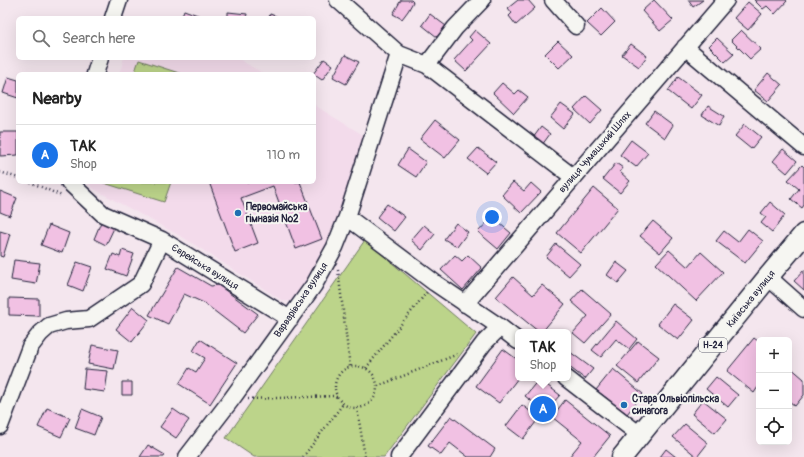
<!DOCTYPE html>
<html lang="en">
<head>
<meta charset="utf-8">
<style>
	body { margin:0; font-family:Pangolin,sans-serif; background:#f2f2f2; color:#222 }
	.controls { position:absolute; right:12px; bottom:12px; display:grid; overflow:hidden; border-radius:6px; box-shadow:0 4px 16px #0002 }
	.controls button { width:36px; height:36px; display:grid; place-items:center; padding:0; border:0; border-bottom:1px solid #e0e0e0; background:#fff; color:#222; font:20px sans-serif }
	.you { position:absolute; left:492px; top:217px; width:14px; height:14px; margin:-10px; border:3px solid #fff; border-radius:50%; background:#1a73e8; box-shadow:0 0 0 6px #1a73e833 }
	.badge { display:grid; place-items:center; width:26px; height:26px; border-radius:50%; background:#1a73e8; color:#fff; font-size:13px; font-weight:700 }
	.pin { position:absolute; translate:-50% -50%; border:2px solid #fff; box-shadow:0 1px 4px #0006 }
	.popup { position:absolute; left:515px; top:329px; width:56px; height:52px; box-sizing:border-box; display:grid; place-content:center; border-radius:6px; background:#fff; filter:drop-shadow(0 1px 3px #0005); font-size:13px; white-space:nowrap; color:#767676 }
	.popup b { font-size:15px; color:#222 }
	.popup::after { content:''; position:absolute; left:50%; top:100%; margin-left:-8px; border:8px solid transparent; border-top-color:#fff }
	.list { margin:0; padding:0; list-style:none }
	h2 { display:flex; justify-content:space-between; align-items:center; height:52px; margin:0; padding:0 16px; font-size:17px }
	h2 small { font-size:13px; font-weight:400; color:#767676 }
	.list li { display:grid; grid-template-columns:26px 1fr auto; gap:12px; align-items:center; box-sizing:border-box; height:60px; padding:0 16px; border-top:1px solid #e0e0e0 }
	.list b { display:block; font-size:15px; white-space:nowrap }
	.list p { margin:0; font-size:13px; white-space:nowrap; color:#767676 }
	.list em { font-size:13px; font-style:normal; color:#767676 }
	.icon { flex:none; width:22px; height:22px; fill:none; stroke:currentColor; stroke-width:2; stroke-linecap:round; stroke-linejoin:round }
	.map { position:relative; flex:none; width:804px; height:457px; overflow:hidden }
	.search { position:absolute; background:#fff; box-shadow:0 4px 16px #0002; left:16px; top:16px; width:300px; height:44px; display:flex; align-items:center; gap:10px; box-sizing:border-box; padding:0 14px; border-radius:6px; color:#767676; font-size:15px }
	.panel { position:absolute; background:#fff; box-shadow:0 4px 16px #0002; left:16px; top:72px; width:300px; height:112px; border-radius:6px }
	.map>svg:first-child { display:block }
	.built { fill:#f3dbeb }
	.green { fill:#bcd48a; stroke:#6f7b62 }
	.building { fill:#f1c1e3; stroke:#22223b }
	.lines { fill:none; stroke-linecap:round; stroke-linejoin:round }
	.minor-casing { stroke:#22223b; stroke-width:19 }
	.major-casing { stroke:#22223b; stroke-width:23 }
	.path { stroke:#22223b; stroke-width:2.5; stroke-dasharray:1 3; stroke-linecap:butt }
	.minor { stroke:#f6f6f2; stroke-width:16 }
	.major { stroke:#f6f6f2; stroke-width:20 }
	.poi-dot { fill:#1f6fb2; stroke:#f6f6f2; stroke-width:1.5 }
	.labels { text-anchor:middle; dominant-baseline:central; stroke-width:4; stroke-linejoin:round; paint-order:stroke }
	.shield { fill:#f6f6f2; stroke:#626272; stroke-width:1 }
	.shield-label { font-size:9px; font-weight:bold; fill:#22223b }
	.street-label { font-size:10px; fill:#22223b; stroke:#f6f6f2 }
	.poi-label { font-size:10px; font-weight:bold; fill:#22223b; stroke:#f6f6f2; text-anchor:start }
</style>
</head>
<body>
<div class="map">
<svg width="804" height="457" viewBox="0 0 804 457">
	<rect width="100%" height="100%" fill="#f4e6ee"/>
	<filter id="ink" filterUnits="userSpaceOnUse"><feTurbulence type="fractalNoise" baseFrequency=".025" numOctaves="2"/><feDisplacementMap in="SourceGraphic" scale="8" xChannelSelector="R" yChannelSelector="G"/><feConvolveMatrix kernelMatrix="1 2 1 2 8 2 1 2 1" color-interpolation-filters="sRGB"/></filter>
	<g filter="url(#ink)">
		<path class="built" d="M124,58h113l27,16h-145z
			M314,105l54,33 -49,127 -23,32 -6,4h-7l-99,-63 -92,-50 -5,-6h227z"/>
		<path class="green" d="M139,60l43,14h-48z
			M101,182h70l-7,20z
			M365,240l111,94 -92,123h-130l-28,-19z"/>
		<path class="building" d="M401,0h10l2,2 -5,9 -6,8 -9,-5z
			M518,0h10l7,8 -19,17 -7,-9 3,-3 -4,-5z
			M654,0l19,20 -13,11 -18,-20z
			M688,0h15l-10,7z
			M754,0h32l1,1 -12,13 -8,-8 -4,3z
			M748,2l14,12 -14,16 -14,-12z
			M602,8l13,14 -14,14 -14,-13z
			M184,10l19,7 -1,1h-21z
			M228,12l19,2 -1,4h-18z
			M270,14l11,4h-12z
			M430,14l16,12 -9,11 -15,-12z
			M475,30l16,14 -25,27 -12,-11 18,-20 -3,-3z
			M741,30l20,19 -11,10 -19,-19z
			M717,38l17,16 -9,8 -16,-16z
			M558,41l15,14 -14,13 -14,-14z
			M631,44l16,12 -8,11 -17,-12z
			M345,55l14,7 -13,22 -13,-7z
			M324,59l9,6 -11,15 -9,-6z
			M768,73l14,12 -14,16 -14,-11z
			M8,77l10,3v18l-15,-5z
			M678,77l24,18 -11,14 -23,-18z
			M502,83l13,11 4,-4 9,7 -14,16 -21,-20z
			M586,96l16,14 -12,14 -16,-15z
			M561,104l14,10 -12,15 -13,-11z
			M708,106l16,10 -5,10 -17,-11z
			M654,111l19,14 -8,13 -20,-15z
			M435,120l25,20 -15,18 -25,-19z
			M745,124l16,13 -10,12 -16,-13z
			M541,127l9,7 -8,11 -9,-7z
			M0,132h18v23l-18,1z
			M631,140l17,13 -12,14 -16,-12z
			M478,148l18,14 -10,11 -18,-14z
			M408,149l18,13 -10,15 -18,-12z
			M783,149l14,12 -10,12 -14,-12z
			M616,163l7,5 -3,4 10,9 -10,12 -17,-14z
			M802,165l2,2v38l-2,3 -11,-9 8,-10 -11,-9z
			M209,182h91l22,57 -26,10 -23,-63 -32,12 17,45 -23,9z
			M513,182l11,9 7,-8 10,9 -20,21 -19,-18z
			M594,188l24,20 -37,45 -24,-20z
			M0,191l17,7 -7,18 -10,-4z
			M770,202l15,13 -13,17 -11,-9 5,-6 -5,-4z
			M387,204l18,13 -11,14 -17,-14z
			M492,217l19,16 -13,16 -20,-17z
			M653,221l20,17 -13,15 -20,-17z
			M101,222l13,6 -8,17 -12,-6z
			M456,223l12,9 -11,15 -13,-8z
			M49,225l20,8 -7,20 -21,-8z
			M424,225l11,9 -13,16 -11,-10z
			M748,229l15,12 -18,22 -29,-22 8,-10 14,11z
			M0,231l10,3 -7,23 -3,-1z
			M556,244l24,20 -11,12 -23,-19z
			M122,250l12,4 -8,22 -19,-7 6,-15 7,3z
			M669,250l19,17 13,-15 22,20 -27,29 -40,-37z
			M455,255l7,6 6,-6 14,13 -19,22 -22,-20z
			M14,260l26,3 -4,21 -25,-4z
			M77,262l15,5 -9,24 -15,-6z
			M616,262l12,9 -10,12 -11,-8z
			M178,267l33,19 7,-1 40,29 -15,19 -39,-30 -20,-9 -16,30 -19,-9z
			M804,270v20l-10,-9z
			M513,277l20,18 9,-10 23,19 -23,28h-3l-43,-35z
			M582,289l29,25 -26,29 -12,-10 15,-17 -17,-15z
			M9,298l30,1v17l-30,-1z
			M673,304l21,16 -16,20 -20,-16z
			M133,307l16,13 -17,22 -16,-13z
			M616,321l21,18 -8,10 -13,-10 -15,18 -9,-7z
			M754,338l5,4v46l-1,-1 -4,6 -27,-22z
			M200,339l37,24 -27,41 -31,-20 10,-16 7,4 9,-14 -12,-7z
			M638,341l21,16 -21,26 -21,-17z
			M92,345l26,5 -4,19 -26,-5z
			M503,349l15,11v18l-19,25 -23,-17z
			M570,352l23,17 -8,10 -17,-13v-12z
			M789,366l15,13v16l-9,11 -6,-5z
			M85,369l23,2 -3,21 -22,-3z
			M613,369l30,25 -16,20 -31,-24z
			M716,377l22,18 -10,12 -22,-18z
			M539,379l21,16 -15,17 -20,-16z
			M122,382h10v13h-10z
			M565,400l45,36 -17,21h-24l13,-16 -30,-24z
			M703,400l24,19 -12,14 -23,-19z
			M522,405l17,13 -16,21 -17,-13z
			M47,408l23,10 -9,19 -23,-10z
			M82,409l19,8 -7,18 -19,-7z
			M173,409l16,11 -13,18 -16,-11z
			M451,416l44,33 -5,8h-22l-18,-14 -9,12 -13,-9z
			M685,424l23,19 -11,14 -24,-20z
			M148,445l17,10 -1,2h-24z
			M666,449l10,8h-16z"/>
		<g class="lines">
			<g class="minor-casing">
				<path id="minor" d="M338,0l61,54 28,11 146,112
					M553,0l23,26
					M113,18l6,-18
					M685,47l119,100
					M427,65l28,-37 27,-28
					M95,74l5,-16
					M69,182l34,32 59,26
					M347,217l88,66 65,44 18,14
					M768,277l36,32
					M465,304l261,-304
					M566,378l74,57
					M0,426l30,-79 10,-13 9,-8 17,-5 23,-2 52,-35 21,-44 128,79
					M187,457l44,-57 83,-115 21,-38 12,-30 52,-163
					M399,457l85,-114 16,-16"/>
			</g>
			<g class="major-casing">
				<path id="major" d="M622,457l146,-180 36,-43"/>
			</g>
			<path class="path" d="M0,172l18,6
				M30,182l32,14
				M338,270l12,97
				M335 387a21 21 0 1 1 42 0a21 21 0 1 1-42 0Z
				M366,368l61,-76
				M378,386l80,-32
				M248,399l87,-3 3,2
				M357,408l8,49
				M303,457l40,-53"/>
			<use href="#minor" class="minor"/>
			<use href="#major" class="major"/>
		</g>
	</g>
	<g class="poi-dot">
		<circle cx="238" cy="213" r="4"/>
		<circle cx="624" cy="405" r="4"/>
	</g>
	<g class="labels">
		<rect class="shield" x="699" y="338" width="28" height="14" rx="3"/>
		<g class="shield-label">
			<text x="713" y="345">Н-24</text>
		</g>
		<g class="street-label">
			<text transform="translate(595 152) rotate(-49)">вулиця Чумацький Шлях</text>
			<text transform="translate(205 267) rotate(32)">Єврейська вулиця</text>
			<text transform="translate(751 299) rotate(-51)">Київська вулиця</text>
			<text transform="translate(301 300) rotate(-56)">Варварівська вулиця</text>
		</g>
		<g class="poi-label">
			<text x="246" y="207">Первомайська<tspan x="246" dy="12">гімназія №2</tspan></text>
			<text x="632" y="399">Стара Ольвіопільска<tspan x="632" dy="12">синагога</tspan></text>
		</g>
	</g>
</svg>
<div class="controls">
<button>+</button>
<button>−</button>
<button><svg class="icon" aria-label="locate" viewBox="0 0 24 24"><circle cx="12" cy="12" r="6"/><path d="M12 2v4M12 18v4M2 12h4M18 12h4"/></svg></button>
</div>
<div class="you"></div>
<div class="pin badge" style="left:543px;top:409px">A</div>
<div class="popup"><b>ТАК</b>Shop</div>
<div class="search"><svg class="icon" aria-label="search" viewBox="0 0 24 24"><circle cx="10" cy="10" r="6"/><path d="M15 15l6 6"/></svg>Search here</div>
<section class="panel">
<h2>Nearby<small></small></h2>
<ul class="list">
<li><span class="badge">A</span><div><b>ТАК</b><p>Shop</p></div><em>110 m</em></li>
</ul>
</section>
</div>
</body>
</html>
